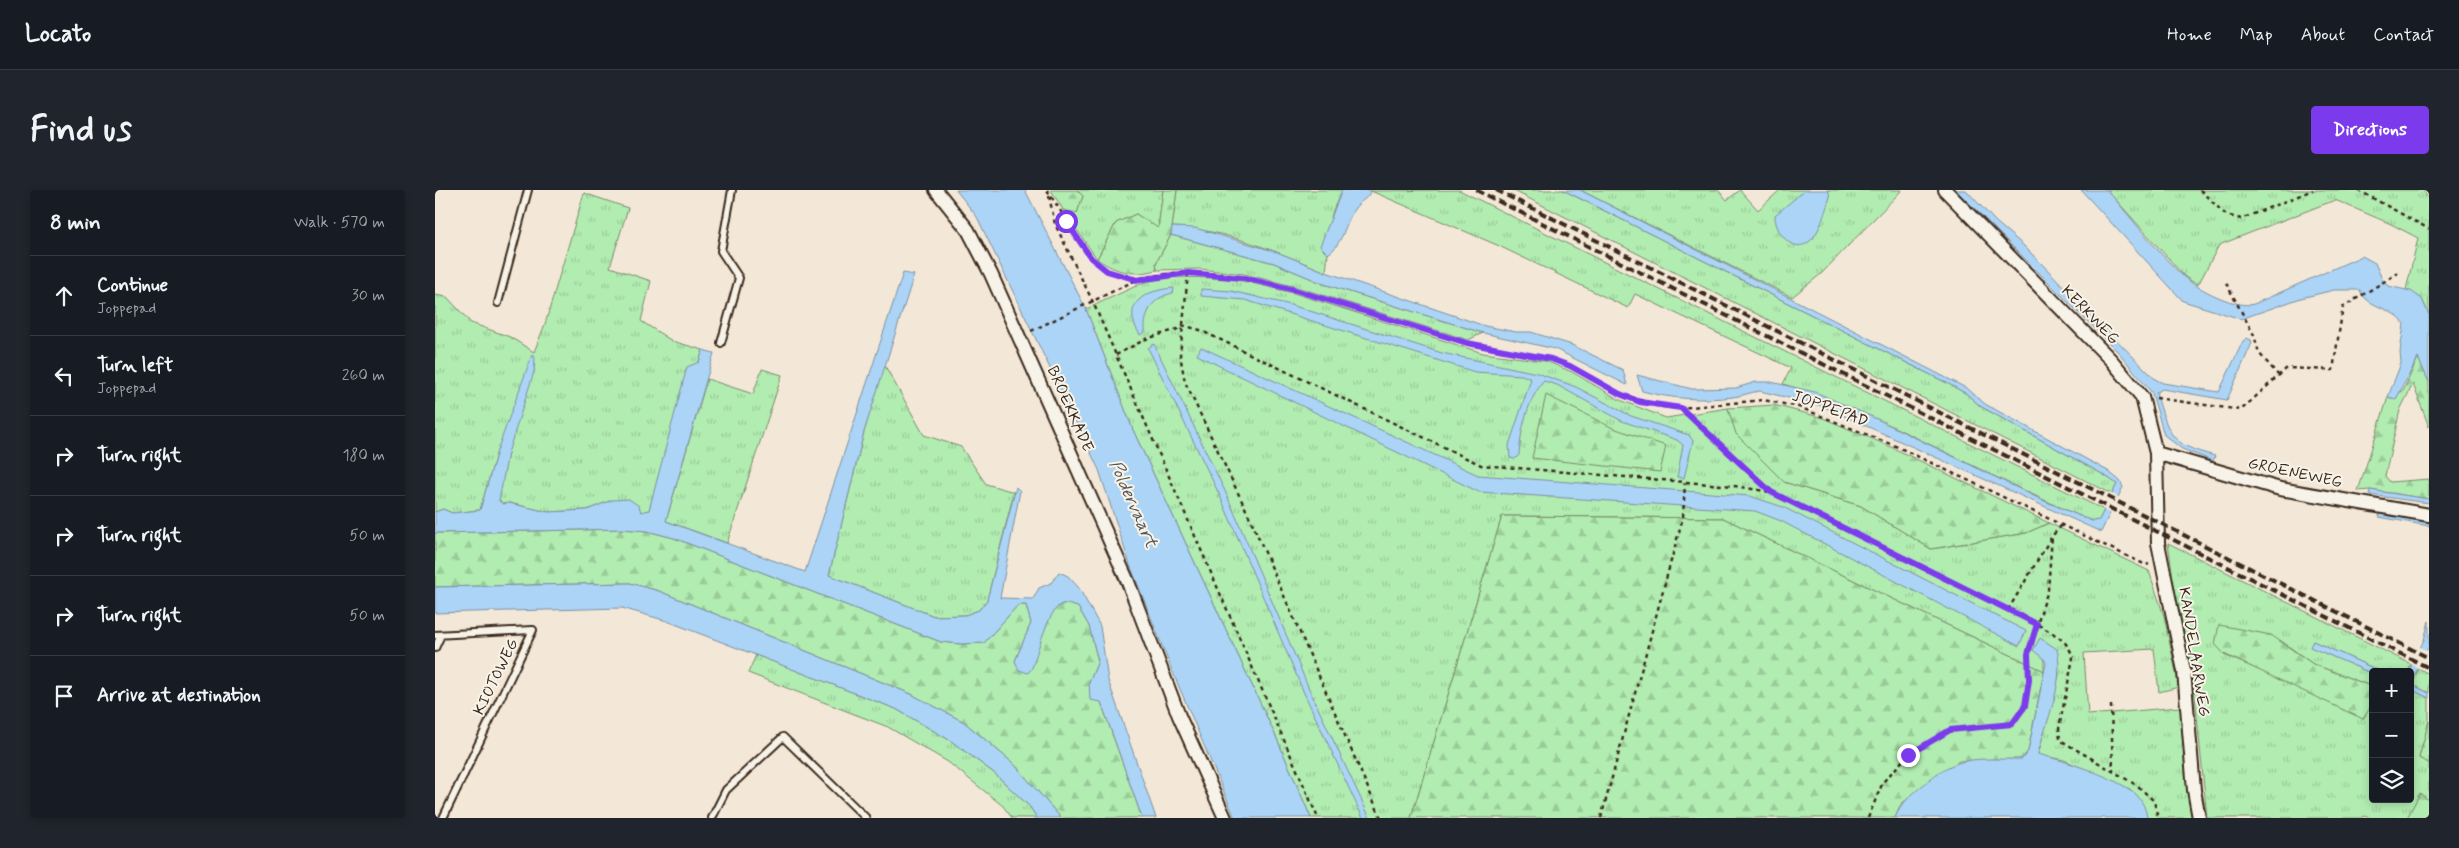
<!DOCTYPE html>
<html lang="en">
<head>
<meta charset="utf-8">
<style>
	body { margin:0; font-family:Mynerve,sans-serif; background:#20242c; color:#f1f3f6 }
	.controls { position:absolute; right:15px; bottom:15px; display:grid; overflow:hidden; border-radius:5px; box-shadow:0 2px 8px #0003 }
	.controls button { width:45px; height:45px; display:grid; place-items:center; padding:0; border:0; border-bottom:1px solid #363941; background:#171b24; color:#f1f3f6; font:25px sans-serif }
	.stop { position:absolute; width:15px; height:15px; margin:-11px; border:4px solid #7c3aed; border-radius:50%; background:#fff }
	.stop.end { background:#7c3aed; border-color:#fff; box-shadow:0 1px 5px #0008 }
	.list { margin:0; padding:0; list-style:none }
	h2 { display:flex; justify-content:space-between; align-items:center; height:65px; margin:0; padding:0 20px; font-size:21px }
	h2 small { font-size:16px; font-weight:400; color:#9ea1a6 }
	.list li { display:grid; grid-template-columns:32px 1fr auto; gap:15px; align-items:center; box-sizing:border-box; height:80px; padding:0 20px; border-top:1px solid #363941 }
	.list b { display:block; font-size:19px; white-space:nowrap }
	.list p { margin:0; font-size:16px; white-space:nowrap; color:#9ea1a6 }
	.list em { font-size:16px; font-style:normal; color:#9ea1a6 }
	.icon { flex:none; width:28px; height:28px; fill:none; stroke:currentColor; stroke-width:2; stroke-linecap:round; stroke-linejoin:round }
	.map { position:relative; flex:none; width:1994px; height:628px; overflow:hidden; border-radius:5px }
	header { display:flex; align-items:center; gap:30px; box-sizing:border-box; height:70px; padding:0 25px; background:#171b24; border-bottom:1px solid #363941 }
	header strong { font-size:24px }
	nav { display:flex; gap:28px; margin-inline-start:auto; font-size:18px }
	.intro { display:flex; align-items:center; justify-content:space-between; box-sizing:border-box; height:120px; padding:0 30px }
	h1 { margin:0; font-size:35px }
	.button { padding:12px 22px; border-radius:5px; background:#7c3aed; color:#fff; font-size:18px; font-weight:700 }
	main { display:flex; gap:30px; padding:0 30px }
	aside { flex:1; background:#171b24; border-radius:5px; box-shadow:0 2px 8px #0003 }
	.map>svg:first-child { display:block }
	.grass { fill:url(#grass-tufts); stroke:#768b68 }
	.forest { fill:url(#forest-firs); stroke:#768b68 }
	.water { fill:#abd4f6; stroke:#7e90a0 }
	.pier { fill:#f3e8d7 }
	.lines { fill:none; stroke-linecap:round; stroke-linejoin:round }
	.service-casing { stroke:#3b2a1e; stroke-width:10 }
	.minor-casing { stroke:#3b2a1e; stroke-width:16 }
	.path { stroke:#3b2a1e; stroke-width:2.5; stroke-dasharray:4 4; stroke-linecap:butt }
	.service { stroke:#f7f3e8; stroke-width:6 }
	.minor { stroke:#f7f3e8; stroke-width:12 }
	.rail { stroke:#3b2a1e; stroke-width:4; stroke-dasharray:8 4; stroke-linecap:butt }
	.route { stroke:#7c3aed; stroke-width:6 }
	.labels { text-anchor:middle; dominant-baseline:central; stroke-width:4; stroke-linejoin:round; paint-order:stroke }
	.street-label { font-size:16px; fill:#3b2a1e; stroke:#f7f3e8 }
	.water-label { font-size:18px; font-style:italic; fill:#575454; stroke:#f7f3e8 }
</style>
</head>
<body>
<header>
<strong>Locato</strong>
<nav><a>Home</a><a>Map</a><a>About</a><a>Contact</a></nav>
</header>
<div class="intro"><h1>Find us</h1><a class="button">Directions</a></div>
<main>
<aside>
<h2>8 min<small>Walk · 570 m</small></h2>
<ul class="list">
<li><svg class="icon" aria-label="ahead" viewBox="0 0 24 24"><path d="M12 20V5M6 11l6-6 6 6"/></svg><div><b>Continue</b><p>Joppepad</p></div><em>30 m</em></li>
<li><svg class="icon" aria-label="left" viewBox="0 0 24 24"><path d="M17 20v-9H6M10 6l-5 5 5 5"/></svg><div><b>Turn left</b><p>Joppepad</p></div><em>260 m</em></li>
<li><svg class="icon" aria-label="right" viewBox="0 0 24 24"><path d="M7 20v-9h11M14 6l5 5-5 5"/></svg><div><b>Turn right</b></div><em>180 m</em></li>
<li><svg class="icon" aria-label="right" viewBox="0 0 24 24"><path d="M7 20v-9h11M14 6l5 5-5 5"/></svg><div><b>Turn right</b></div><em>50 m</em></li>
<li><svg class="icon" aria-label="right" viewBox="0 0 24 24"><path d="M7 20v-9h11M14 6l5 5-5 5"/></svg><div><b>Turn right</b></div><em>50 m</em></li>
<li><svg class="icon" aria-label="arrive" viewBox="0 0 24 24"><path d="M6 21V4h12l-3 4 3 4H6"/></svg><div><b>Arrive at destination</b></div></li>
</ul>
</aside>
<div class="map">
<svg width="1994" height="628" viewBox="0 0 1994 628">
	<defs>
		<pattern id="grass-tufts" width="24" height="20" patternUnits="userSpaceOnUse" patternTransform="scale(1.25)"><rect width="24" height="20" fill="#b1ecb1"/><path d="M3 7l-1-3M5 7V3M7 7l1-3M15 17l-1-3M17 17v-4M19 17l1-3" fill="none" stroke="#99cb98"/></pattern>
		<pattern id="forest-firs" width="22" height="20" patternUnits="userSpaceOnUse" patternTransform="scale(1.25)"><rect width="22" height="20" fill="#b1ecb1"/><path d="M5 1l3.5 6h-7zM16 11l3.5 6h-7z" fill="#99cb98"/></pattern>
	</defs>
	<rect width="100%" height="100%" fill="#f3e8d7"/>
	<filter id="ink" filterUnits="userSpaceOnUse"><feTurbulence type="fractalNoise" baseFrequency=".02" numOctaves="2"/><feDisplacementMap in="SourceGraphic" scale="10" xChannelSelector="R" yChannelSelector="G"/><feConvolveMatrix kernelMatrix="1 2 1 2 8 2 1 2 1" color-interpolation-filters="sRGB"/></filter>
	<g filter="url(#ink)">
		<path class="grass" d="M642,0h86l-5,39 -22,-15 -20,9 -19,36 -34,-49 14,3 6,-17z
			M742,0h165l-9,20 -10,40 5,4 -2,18c-49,-20 -101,-43 -154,-45z
			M1024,0l645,320 -5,11h-7c-53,-22 -104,-48 -155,-73 -50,-25 -100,-49 -154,-64l8,-16 -156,-74 -7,14 -131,-63 -126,-54z
			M1077,0h51l382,192 22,12 13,12 124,69 13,9 -5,10 -2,-1z
			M1145,0h138l9,10 13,-10 18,20 22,-20h25l-2,4 10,45 16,-42 -1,-7h74l-81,84 -29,23z
			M1672,0h316l6,10v115l-7,-16 -16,-9 12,-52 -27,-14 -56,-24 -116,45 -21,40 -13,-8z
			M149,3l44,15 -18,59 41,14 -10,40 31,20 31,9 -54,160 -8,2 -29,-12 -25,10 -39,2 -39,-9 -6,1 -5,-6 10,-45 -11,-2 -17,59 -28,3 -9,-4 -8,3v-217l12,2 24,26 39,14 24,15 11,-28z
			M736,45l103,28 50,21 159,49 -15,7 -172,-53 -52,-13 -45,-5 -42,1 -1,-7z
			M740,87l47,1 22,3 50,12 189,60 63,8 26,11 48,28 46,18 62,-10 9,26 47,48 77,24 70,43 95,-16 23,-10 100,48 15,45 15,71 -20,5 -5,-43 -70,4 4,62 92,-8 12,111h-45l-17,-29 -66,-29 -26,-5 21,-80 -2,-26 -13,10v12l-321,-153 -221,-2 -91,302h-100l-34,-79 -144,-309 -47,-121 61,-28z
			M449,174l40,71 37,12 25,37 28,8 -27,108 -8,10 -14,5 -31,1 -105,-41 35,-143z
			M327,179l20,6 -55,168 -61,-22 41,-142 46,15z
			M1733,353l243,121 -3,8h-26l-69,-31 -2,6 62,27v13l-60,-23 -33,-24 -56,15 52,22 94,31 3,-20v111h37v-107l2,-2 17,8v23l-10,37 10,5v55h-57l-8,-2 -1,2h-156l-12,-122 -18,-91z
			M321,465l140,54 55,32 43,32 36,34 7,11h-25l-9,-12 -55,-44 -60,-35 -140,-54z
			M1983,478l11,6v19l-16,-8z"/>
		<path class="forest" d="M616,0h26l6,6 -6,17 -14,-3z
			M728,0h14l-6,45 -15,28 1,7c-24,6 -39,3 -60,-11l19,-36 20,-9 22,14z
			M1983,168l11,24v45l-16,-43 -13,26 -15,66 5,6 39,-3v20l-59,-9 -12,1 30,-94 15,-6z
			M1111,205l67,33 53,18 -6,26 -128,-14z
			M1339,215l49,13 66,28 160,77 -23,10 -95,16 -70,-43 -77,-24 -48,-48 -8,-26z
			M1067,326l221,2 321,153 -16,80 -6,8 -63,2 -58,43 -6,14h-484z
			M188,339l24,2 27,7 267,104 20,2 23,-1 34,-38h8l5,18 -16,38 42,-54 8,-4 13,4 11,19 9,35 -9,22 12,19 41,116h-81l-47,-54 -50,-42 -53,-28 -252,-103 -29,-8 -195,4v-54z
			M1784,435l52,10 42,29 60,23 -3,21 -7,11 -139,-65 -9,-10z
			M1994,531v42l-10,-5z
			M1985,603l9,8v17h-22z"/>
		<path class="water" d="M521,0h69l61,119 47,121 144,309 34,79h-76l-64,-150 -41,-103 -31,-95 -122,-253z
			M907,0h29c-3,9 -11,11 -16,18 -10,14 -12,37 -27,46l-8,-8z
			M1128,0h17l388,199 17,15 123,67 12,10 3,6 -22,45 -279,-126 -62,-15c-10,1 -17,5 -27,6 -31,4 -61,2 -91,-6l-5,-16 55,14 44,-1 20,-6h15l44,10 62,27 165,81 50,21 7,-1 18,-36 -13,-9 -124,-69 -13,-12 -22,-12z
			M1370,0h23l2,7c-5,14 -9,34 -20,44 -17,15 -36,-10 -35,-26z
			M1521,0h10l30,32 27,23 132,134 8,4 56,9 24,-51 4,-3 4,2 1,3 -25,57 -65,-11 -6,4c14,43 13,51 59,63l-2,5 -31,-12 -18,-14 -12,-42 -32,-39z
			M1646,0h26c25,28 50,62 77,87 14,12 53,32 70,27l108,-48 13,7 7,16 6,7 23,5 11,8 7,16v67l-11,-24 -22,41 -8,-2 13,-34 -1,-11 4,-28c-10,-17 -38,-16 -44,-34h-26l-33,8 -60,21 -58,-18z
			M737,37l23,1 82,24 49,20 159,54 31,6h15l41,13 51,25 4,15 -72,-36 -72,-16 -159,-49 -50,-21 -103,-28z
			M468,83l11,2 -50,157 -35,143 105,41 31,-1 14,-5 8,-10 29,-113 4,4 -20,107 33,1 6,-11 12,-5 8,-11 9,4 11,12 21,38 8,54 48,138h-14l-41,-116 -11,-2 -1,-17 9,-22 -9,-35 -11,-19c-5,-1 -11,-4 -16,-3 -14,5 -25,51 -30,64l-4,5 -9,-3 -4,-9 16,-38 -5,-18h-8l-34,38 -23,1 -20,-2 -267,-104 -27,-7 -24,-2 -188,4v-21l8,-3 9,4 28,-3 17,-59 35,-96 3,3 -1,14 -26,81 -9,48 4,3 6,-1 39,9 39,-2 25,-10 17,-1 10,7 2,6 8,-2 38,-143 12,-5 4,-12 11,3 -48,168 139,51z
			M739,98l-1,5c-20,4 -29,19 -28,39l-5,3c-20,-31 4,-45 34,-47z
			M766,99l30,2 60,14 151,48 95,20 39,14 55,29 58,19 4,6 -9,37 -7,-1 6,-32 -6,-5 -55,-19 -65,-36 -13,-4c-17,19 -23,49 -25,74l-4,4 -5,-1 -1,-13 22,-66 -9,-4 -47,-3 -230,-72 -44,-4z
			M719,154l72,149 84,198 60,127h-7l-59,-125 -84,-197 -72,-148z
			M766,157l277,128 272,21 33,11 243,124 -7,15 -238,-125 -26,-10 -276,-19 -282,-137z
			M1935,300l59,9v4l-60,-8z
			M1945,323l49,9v4l-50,-9z
			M195,393l29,8 252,103 53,28 50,42 47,54h-24l-7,-11 -36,-34 -43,-32 -55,-32 -229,-88 -45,-13 -187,5v-26z
			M1994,431v25l-15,30 -1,9 16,8v5l-17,-8 -2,2v-20h-2l16,-32z
			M1605,448l17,11c8,34 -11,72 -19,105 27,7 68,20 91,35 10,5 17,18 18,29h-252c6,-15 15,-22 27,-32 36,-33 54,-26 100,-27l6,-8 18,-88 -2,-4 -11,-9z
			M1878,451l69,31h-9v2l-63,-27z"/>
		<path class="pier" d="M1675,303l10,5 -9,16 -9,-5z
			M1983,456l11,6 -9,17 -11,-6z"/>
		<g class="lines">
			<g class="service-casing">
				<path id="service" d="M63,113l30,-113
					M286,153l18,-65 -18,-27 11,-61
					M0,445l98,-5 -90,188
					M0,458l6,-13
					M277,628l14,-28 57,-53 83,81"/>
			</g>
			<g class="minor-casing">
				<path id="minor" d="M501,0l32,40 23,44 137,308 51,134 46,102
					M1510,0l167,171 30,36 14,56 2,90 26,128 10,119 5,28
					M1721,263l124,36 149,26"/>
			</g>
			<path class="path" d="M612,0l44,68 16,13 30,8 38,-6 40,1 29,4 51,12 172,53 84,16 19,7 50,28 39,12 22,2 82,-8 36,7 101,41 246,117 3,-1
				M1765,0l26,25 15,4 72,-29
				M1923,0l71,39
				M614,6l6,28 37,76 226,518
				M753,83l-8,82 5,27 65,136 131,300
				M1791,93l28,52 5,18 20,23
				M747,135l18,5 281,135 253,21 37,6 266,132c16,10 31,15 36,34l-14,70 1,12 78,46 16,15 4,17
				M596,141l105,-51
				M681,165l30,-16 35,-11
				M1721,208l85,12 46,-42 46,2 10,-63 55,-34
				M1246,218l89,83
				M1573,420l44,-74 10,-11
				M1676,515l2,66
				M1166,628l82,-301 2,-34
				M1433,628l15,-36 25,-27 42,-25 62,-6 13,-18 4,-26 -1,-26 20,-64 4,-54"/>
			<use href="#service" class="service"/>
			<use href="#minor" class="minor"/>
			<path class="rail" d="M1041,0l953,478
				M1061,0l933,468"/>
		</g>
	</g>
	<g class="lines" filter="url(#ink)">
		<path class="route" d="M631,31l25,37 16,13 30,9 51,-7 56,5 51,12 172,53 84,16 19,7 50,28 20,8 41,6 90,84 266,132 -9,30 1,26 -4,26 -13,18 -62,6 -42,25"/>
	</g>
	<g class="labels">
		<g class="street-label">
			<text transform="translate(1655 125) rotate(46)">KERKWEG</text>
			<text transform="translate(635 219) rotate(66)">BROEKKADE</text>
			<text transform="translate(1395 219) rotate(20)">JOPPEPAD</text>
			<text transform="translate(1860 283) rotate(12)">GROENEWEG</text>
			<text transform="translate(1759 462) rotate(81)">KANDELAARWEG</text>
			<text transform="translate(61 487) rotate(-64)">KIOTOWEG</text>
		</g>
		<g class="water-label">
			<text transform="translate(698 314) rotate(66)">Poldervaart</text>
		</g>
	</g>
</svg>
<div class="controls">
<button>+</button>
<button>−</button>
<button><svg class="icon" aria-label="layers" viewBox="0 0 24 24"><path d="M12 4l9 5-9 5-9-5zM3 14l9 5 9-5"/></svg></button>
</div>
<div class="stop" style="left:631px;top:31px"></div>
<div class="stop end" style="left:1473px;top:565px"></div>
</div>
</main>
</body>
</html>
